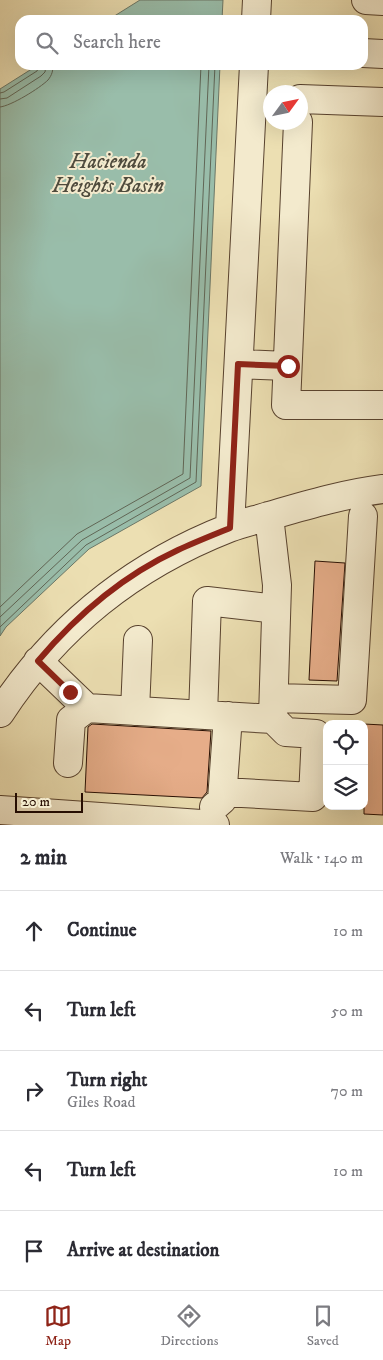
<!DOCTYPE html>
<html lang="en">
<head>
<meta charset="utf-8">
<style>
	body { margin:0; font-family:"IM FELL DW Pica",serif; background:#f7f7f7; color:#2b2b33 }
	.controls { position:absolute; right:15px; bottom:15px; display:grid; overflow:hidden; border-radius:10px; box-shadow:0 5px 20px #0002 }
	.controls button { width:45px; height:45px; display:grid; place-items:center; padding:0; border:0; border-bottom:1px solid #e1e1e2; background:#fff; color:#2b2b33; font:25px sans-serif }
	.compass { position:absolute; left:263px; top:85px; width:45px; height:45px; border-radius:50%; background:#fff; box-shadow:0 5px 20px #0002; rotate:57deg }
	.scale { position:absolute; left:15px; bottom:12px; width:68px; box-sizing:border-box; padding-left:5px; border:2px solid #270e02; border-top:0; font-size:14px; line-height:18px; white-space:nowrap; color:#270e02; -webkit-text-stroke:4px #f3eacd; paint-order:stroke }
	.stop { position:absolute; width:15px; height:15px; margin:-11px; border:4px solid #8f2418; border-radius:50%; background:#fff }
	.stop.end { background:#8f2418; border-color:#fff; box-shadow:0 1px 5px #0008 }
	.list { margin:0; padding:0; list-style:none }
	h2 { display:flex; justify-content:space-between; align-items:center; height:65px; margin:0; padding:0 20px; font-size:21px }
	h2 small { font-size:16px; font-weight:400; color:#7c7c81 }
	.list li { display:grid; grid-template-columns:32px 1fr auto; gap:15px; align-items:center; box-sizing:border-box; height:80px; padding:0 20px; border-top:1px solid #e1e1e2 }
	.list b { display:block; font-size:19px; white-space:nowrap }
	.list p { margin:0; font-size:16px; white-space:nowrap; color:#7c7c81 }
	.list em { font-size:16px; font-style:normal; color:#7c7c81 }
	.icon { flex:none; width:28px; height:28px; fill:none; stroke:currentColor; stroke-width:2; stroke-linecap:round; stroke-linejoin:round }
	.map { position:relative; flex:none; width:383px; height:825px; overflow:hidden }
	.search { position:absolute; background:#fff; box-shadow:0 5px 20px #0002; left:15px; right:15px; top:15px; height:55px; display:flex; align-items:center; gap:12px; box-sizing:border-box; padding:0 18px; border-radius:15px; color:#7c7c81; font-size:19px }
	.sheet { height:465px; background:#fff }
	nav { display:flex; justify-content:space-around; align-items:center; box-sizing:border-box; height:70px; border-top:1px solid #e1e1e2; background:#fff; font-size:14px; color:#7c7c81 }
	nav a { display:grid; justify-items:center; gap:2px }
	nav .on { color:#8f2418 }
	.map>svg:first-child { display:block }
	.water { fill:#99bdaa; stroke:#6b7767 }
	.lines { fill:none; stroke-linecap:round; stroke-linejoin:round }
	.shore { stroke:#606656; stroke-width:1 }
	.building { fill:#e6ad89; stroke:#270e02 }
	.minor-casing { stroke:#58422e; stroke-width:30 }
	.minor { stroke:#f3eacd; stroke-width:28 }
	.route { stroke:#8f2418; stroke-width:6 }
	.labels { text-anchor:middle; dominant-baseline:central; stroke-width:4; stroke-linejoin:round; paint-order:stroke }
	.water-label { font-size:21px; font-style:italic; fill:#4f4b3d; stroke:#f3eacd }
</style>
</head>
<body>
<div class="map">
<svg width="383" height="825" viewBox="0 0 383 825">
	<rect width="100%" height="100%" fill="#ecdfb2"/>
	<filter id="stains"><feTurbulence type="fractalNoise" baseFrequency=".004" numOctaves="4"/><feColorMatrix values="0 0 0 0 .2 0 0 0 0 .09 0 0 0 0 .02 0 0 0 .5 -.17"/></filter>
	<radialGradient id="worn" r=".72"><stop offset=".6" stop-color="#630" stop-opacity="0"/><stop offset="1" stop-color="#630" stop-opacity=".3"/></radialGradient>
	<path class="water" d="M140,0h83l-1,20h-114z
		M38,65h182l-19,421 -112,63 -83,78 -6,9v-547z"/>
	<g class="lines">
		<path class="shore" d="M0,93l4,-1 33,-21 3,-6
			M0,99l7,-1 34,-22 4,-4 1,-7
			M0,107c11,-1 40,-19 48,-27 4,-5 5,-9 5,-15
			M0,607l77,-73 106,-60 18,-409
			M0,617l82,-77 108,-62 19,-413
			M0,627l86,-82 110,-63 19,-417"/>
	</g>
	<path class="building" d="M315,561l30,2 -8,118 -28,-1z
		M92,724l119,7 -4,61 -5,6 -117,-6 3,-65z
		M364,724l19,1v90l-19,-1z"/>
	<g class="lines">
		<g class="minor-casing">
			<path id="minor" d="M366,0l17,1
				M256,20l1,-20
				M363,53l20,1
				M300,99l83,3
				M298,122l-12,283h97
				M239,364l48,2
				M269,516l8,69 -4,132
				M230,527l24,-462
				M38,661l49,47 186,11 13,13 30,2 -3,63 -90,-5
				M274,698l78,2 11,-184
				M135,711l3,-71
				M0,713c57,-87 132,-147 229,-185 13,-5 27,-8 40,-12 38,-11 75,-22 114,-27
				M203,715l4,-114 69,8
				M68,763l3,-43 16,-12
				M214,807l8,-7 6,-84
				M0,810l215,15"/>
		</g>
		<use href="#minor" class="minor"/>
	</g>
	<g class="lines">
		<path class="route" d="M70,692l-32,-31c38,-45 86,-86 140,-111 17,-8 35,-15 52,-22l8,-164 50,2"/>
	</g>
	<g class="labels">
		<g class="water-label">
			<text x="108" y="162">Hacienda<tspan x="108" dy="24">Heights Basin</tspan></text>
		</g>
	</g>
	<rect width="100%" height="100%" filter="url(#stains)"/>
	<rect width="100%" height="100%" fill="url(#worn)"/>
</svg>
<div class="controls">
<button><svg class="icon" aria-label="locate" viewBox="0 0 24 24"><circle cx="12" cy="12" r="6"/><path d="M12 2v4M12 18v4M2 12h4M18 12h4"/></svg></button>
<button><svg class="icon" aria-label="layers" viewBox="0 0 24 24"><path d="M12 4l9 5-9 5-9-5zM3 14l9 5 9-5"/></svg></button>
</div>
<svg class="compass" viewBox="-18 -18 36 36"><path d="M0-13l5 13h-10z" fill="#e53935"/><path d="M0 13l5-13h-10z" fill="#7c7c81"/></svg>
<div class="scale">20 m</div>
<div class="stop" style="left:288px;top:366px"></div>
<div class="stop end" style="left:70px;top:692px"></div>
<div class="search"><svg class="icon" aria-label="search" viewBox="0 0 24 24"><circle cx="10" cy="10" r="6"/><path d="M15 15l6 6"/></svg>Search here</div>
</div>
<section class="sheet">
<h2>2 min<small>Walk · 140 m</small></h2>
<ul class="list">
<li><svg class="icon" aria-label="ahead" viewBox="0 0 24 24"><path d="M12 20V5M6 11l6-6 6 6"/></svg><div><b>Continue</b></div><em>10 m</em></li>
<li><svg class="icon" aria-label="left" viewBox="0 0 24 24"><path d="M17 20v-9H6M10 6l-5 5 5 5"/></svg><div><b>Turn left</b></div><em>50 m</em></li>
<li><svg class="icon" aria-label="right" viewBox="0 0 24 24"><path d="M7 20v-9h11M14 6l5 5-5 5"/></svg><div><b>Turn right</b><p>Giles Road</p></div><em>70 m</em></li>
<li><svg class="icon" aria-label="left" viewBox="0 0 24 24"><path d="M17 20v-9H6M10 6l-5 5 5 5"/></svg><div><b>Turn left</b></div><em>10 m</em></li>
<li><svg class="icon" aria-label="arrive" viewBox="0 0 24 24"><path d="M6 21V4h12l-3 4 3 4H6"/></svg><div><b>Arrive at destination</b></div></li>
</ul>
</section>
<nav>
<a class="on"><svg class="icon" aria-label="map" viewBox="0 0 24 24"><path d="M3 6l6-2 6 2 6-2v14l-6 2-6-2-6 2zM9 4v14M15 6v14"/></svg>Map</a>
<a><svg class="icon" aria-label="directions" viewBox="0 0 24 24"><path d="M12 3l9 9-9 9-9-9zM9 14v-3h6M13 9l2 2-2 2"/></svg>Directions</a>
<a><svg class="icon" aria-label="saved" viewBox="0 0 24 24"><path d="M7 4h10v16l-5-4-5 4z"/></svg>Saved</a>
</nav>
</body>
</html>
